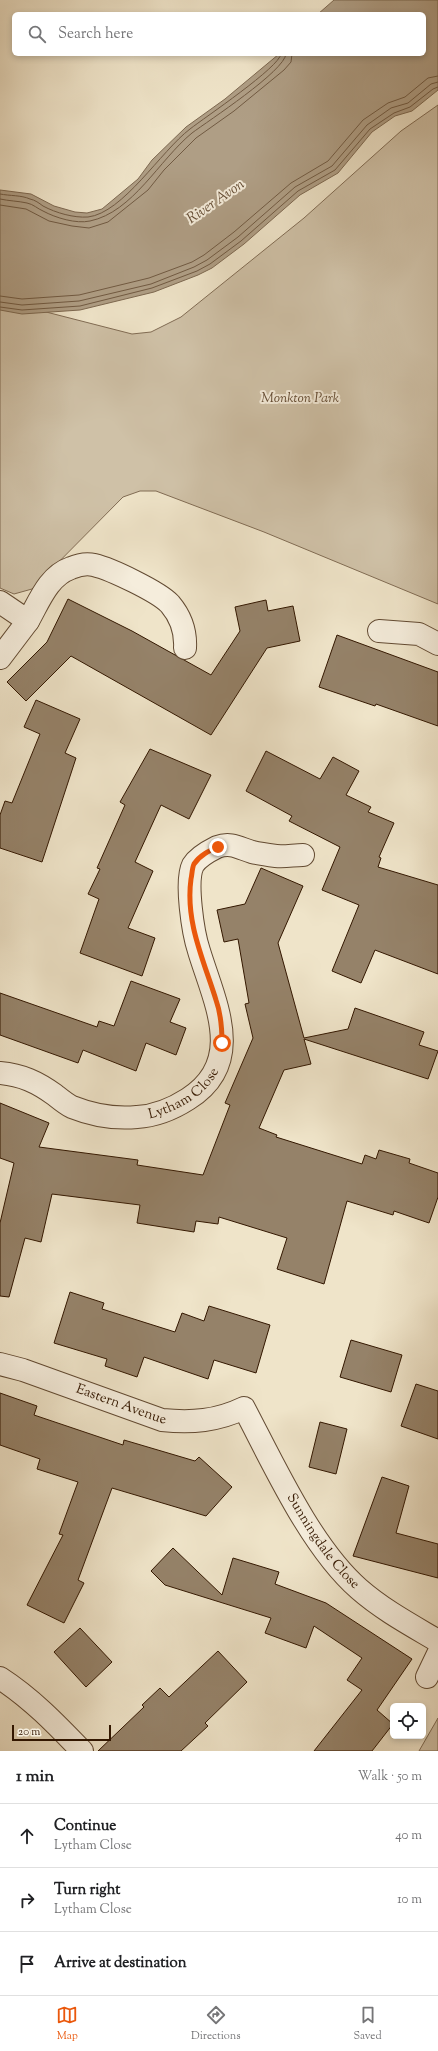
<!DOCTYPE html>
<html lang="en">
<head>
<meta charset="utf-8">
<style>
	body { margin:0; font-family:"Sorts Mill Goudy",serif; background:#f6f6f6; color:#202124 }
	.controls { position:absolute; right:12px; bottom:12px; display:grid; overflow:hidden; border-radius:6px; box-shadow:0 2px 6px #0003 }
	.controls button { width:36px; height:36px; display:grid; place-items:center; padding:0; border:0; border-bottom:1px solid #e0e0e0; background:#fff; color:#202124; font:20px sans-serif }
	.scale { position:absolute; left:12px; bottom:10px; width:99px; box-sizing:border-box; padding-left:4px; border:2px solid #331700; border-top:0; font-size:11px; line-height:14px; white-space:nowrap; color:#331700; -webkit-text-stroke:3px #f5eddc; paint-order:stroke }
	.stop { position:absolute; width:12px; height:12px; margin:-9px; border:3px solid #ea580c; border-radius:50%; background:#fff }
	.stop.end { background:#ea580c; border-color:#fff; box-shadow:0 1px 4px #0008 }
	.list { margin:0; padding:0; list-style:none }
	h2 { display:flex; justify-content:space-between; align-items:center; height:52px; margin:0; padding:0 16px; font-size:17px }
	h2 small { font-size:13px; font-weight:400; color:#757577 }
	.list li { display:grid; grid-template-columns:26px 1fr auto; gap:12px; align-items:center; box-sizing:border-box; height:64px; padding:0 16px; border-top:1px solid #e0e0e0 }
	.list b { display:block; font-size:15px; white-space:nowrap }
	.list p { margin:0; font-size:13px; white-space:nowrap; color:#757577 }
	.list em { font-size:13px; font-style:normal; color:#757577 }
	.icon { flex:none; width:22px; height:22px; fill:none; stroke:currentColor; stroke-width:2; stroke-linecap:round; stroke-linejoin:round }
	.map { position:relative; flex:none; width:438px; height:1751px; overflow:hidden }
	.search { position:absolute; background:#fff; box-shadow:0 2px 6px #0003; left:12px; right:12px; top:12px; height:44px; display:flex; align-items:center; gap:10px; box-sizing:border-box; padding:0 14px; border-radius:6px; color:#757577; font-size:15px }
	.sheet { height:244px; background:#fff }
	nav { display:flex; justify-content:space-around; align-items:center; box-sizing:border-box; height:56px; border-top:1px solid #e0e0e0; background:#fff; font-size:11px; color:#757577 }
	nav a { display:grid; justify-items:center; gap:2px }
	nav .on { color:#ea580c }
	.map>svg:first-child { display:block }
	.green { fill:#cfc1a7; stroke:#816c54 }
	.water { fill:#af9e85; stroke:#7d6850 }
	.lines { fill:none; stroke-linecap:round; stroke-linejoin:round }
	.shore { stroke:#715a42; stroke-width:1 }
	.building { fill:#958269; stroke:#331700 }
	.street-casing { stroke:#624a32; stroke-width:24 }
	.street { stroke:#f5eddc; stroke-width:22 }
	.route { stroke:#ea580c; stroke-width:5 }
	.labels { text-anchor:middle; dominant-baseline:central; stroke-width:4; stroke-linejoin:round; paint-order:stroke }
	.park-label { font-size:14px; font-style:italic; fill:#624a32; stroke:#f5eddc }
	.street-label { font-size:14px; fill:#331700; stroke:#f5eddc }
	.water-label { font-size:15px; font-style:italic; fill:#654d35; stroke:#f5eddc }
</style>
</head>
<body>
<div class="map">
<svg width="438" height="1751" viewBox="0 0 438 1751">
	<rect width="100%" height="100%" fill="#efe4c9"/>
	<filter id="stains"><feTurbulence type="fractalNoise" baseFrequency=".005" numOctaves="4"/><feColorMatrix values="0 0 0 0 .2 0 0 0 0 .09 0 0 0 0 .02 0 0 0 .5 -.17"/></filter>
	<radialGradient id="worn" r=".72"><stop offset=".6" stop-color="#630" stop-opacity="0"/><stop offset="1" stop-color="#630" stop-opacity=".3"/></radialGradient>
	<path class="green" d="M438,105v499l-174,-72 -108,-41h-16l-17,6 -91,92 -18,5 -14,-6v-290l11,5 121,31 19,-2 30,-15 123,-99 97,-87z
		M438,1718v33h-19z"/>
	<path class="water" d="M334,0h104v90l-26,21 -17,5 -23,16 -34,41 -38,22 -56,49 -32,24 -14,7 -44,17 -74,18 -58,4 -22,-4v-120l31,4 23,12 21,6 12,1 15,-4 36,-30 14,-19 34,-33 39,-28 54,-45h145v-40h-106z"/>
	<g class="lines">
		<path class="shore" d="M0,194c10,2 21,1 30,5 5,1 9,4 13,7 13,7 31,12 45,11 35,-4 73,-66 102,-88 14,-11 90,-62 91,-75
			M0,199c9,2 18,2 27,4 6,1 11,6 16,8 13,7 33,13 47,10 43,-9 69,-61 102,-88 16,-12 93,-62 94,-79
			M0,205l26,4 23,12 23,5 17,2 19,-6 40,-32 16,-20 32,-32 38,-27 50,-41 7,-8 1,-8
			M0,296l22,3 57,-4 70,-17 43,-16 12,-7 30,-23 57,-49 37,-22 35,-41 25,-17 17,-6 23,-19 10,-2
			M0,302l22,3 57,-4 72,-17 43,-17 13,-7 31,-23 57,-50 37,-21 35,-41 24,-17 17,-5 23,-19 7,-2
			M0,307l22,3 58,-4 72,-18 45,-17 13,-7 31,-23 57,-50 37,-21 35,-41 24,-16 16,-6 23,-18 5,-2"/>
	</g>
	<path class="building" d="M68,599l64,32 79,44 29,-44 -5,-24 31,-7 2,11 25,-5 7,35 -33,7 -56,87 -140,-79 -45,45 -19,-19 40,-40z
		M337,635l101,37v54l-62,-22 -1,2 -56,-19z
		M36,700l44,19 -15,34 11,5 -34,104 -42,-14v-33l5,-14 7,2 28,-69 -16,-7z
		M150,749l61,26 -22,44 -28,-14 -26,57 18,9 -25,57 27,10 -13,38 -62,-23 19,-54 -11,-5 12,-25 -3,-1 28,-63 -5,-3z
		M266,751l54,28 13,-22 26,14 -13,24 25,12 -3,5 26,11 -15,34 2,1 -3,9 60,18v89l-63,-24 -14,33 -29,-12 27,-66 -37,-15 18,-43 -51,-26 3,-5 -46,-25z
		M261,868l42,18 -25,57 26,95 44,-9 7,-21 69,24 -5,13 19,6 -10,28 -124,-40 7,25 -27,6 -25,58 18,7 -1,2 86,27 3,-9 11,4 3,-9 31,9 -1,4 29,10v24l-9,26 -35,-12 -1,4 -46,-14 -23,83 -47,-15 10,-31 -68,-21 -1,7 -22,-3 -2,11 -57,-9 3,-18 -88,-11 -11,48 -16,-4 -16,59 -9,-1v-73l14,-60 -14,-5v-55l49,20 -10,24 99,13 -1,5 66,10 27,-70 -5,-2 28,-65 -8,-34 4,-1 -11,-64 -14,3 -7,-32 28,-6z
		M131,981l49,18 -10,23 16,6 -10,27 -30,-12 -10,28 -53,-21 -5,13 -78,-28v-42l97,34 2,-6 15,5z
		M70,1292l34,11 -2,6 73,23 7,-19 22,8 5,-15 61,19 -14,48 -42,-13 -6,19 -64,-22 -7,20 -32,-11 2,-7 -53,-16z
		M351,1340l51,15 -11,37 -51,-15z
		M416,1384l22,7v48l-37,-13z
		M0,1393l37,13 -3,9 89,30 1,-5 71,21 4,-4 33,30 -26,29 -94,-28 -34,92 6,3 -20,40 -37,-18 36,-70 -4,-1 19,-52 -41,-13 3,-10 -40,-14z
		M320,1422l27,7 -11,45 -27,-7z
		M382,1477l27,9 -13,47 42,11v34l-85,-22z
		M173,1548l49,47 11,-37 46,14 -4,12 51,19 86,56 -35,51 16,14 -21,27h-58l48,-61 -15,-10 15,-22 -48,-32 -8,22 -41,-15 6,-15 -106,-33 -14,-14z
		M80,1628l32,34 -26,25 -32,-35z
		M218,1651l29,31 -42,41 3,3 -27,25h-83l46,-44 -2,-2 18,-17 9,9z"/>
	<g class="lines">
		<g class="street-casing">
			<g id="street">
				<path d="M0,602l28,19c11,-19 20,-45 43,-53 7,-3 15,-5 23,-3 17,4 65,27 76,39 11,13 16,27 15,44"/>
				<path d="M379,631l40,3 19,10"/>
				<path d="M0,658l28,-37"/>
				<path id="s1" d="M0,1073c22,2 37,9 55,22 5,4 11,9 17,12 20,8 44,12 65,10 18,-1 37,-9 51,-18 59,-37 26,-98 11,-148 -6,-18 -14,-70 -6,-86 5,-8 16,-14 24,-18 14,-5 22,1 35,5 8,2 16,3 24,4 9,1 18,-1 27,-1"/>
				<path id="s2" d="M0,1364l23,6 139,50c30,3 55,1 82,-12 30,57 67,139 115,181 24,21 52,36 79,52"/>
				<path d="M427,1677l11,-23"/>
				<path d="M0,1678c31,20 56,46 82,73"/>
			</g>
		</g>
		<use href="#street" class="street"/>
	</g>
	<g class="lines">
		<path class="route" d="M218,847c-9,4 -18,8 -24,17 -2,4 -2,11 -3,15 -6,43 13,82 25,121 5,14 6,28 6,43"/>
	</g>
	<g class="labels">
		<g class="park-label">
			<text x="300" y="399">Monkton Park</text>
		</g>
		<g class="street-label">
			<text stroke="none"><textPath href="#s1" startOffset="201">Lytham Close</textPath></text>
			<text stroke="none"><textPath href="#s2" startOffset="128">Eastern Avenue</textPath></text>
			<text stroke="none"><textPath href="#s2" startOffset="411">Sunningdale Close</textPath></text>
		</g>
		<g class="water-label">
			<text transform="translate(216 202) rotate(-35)">River Avon</text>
		</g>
	</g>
	<rect width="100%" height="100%" filter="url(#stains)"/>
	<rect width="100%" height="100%" fill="url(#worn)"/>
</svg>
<div class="controls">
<button><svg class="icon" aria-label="locate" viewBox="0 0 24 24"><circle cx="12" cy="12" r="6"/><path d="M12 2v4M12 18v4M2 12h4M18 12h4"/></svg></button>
</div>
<div class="scale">20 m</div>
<div class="stop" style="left:222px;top:1043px"></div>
<div class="stop end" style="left:218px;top:847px"></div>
<div class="search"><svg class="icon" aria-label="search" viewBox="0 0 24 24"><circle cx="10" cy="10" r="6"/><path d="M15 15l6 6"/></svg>Search here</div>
</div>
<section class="sheet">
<h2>1 min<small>Walk · 50 m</small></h2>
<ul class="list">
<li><svg class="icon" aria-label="ahead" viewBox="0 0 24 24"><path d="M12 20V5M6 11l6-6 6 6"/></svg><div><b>Continue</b><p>Lytham Close</p></div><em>40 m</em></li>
<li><svg class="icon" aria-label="right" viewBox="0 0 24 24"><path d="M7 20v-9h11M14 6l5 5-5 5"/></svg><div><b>Turn right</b><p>Lytham Close</p></div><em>10 m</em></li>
<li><svg class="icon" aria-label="arrive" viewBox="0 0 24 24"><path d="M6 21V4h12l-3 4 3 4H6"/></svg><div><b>Arrive at destination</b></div></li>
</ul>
</section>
<nav>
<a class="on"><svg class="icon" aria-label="map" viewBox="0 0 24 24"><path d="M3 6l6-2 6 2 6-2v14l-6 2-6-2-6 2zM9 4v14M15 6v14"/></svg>Map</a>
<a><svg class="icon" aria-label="directions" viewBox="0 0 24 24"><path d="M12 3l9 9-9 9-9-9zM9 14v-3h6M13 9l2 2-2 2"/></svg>Directions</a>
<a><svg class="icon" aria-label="saved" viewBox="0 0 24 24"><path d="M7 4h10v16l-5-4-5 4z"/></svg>Saved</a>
</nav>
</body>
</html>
